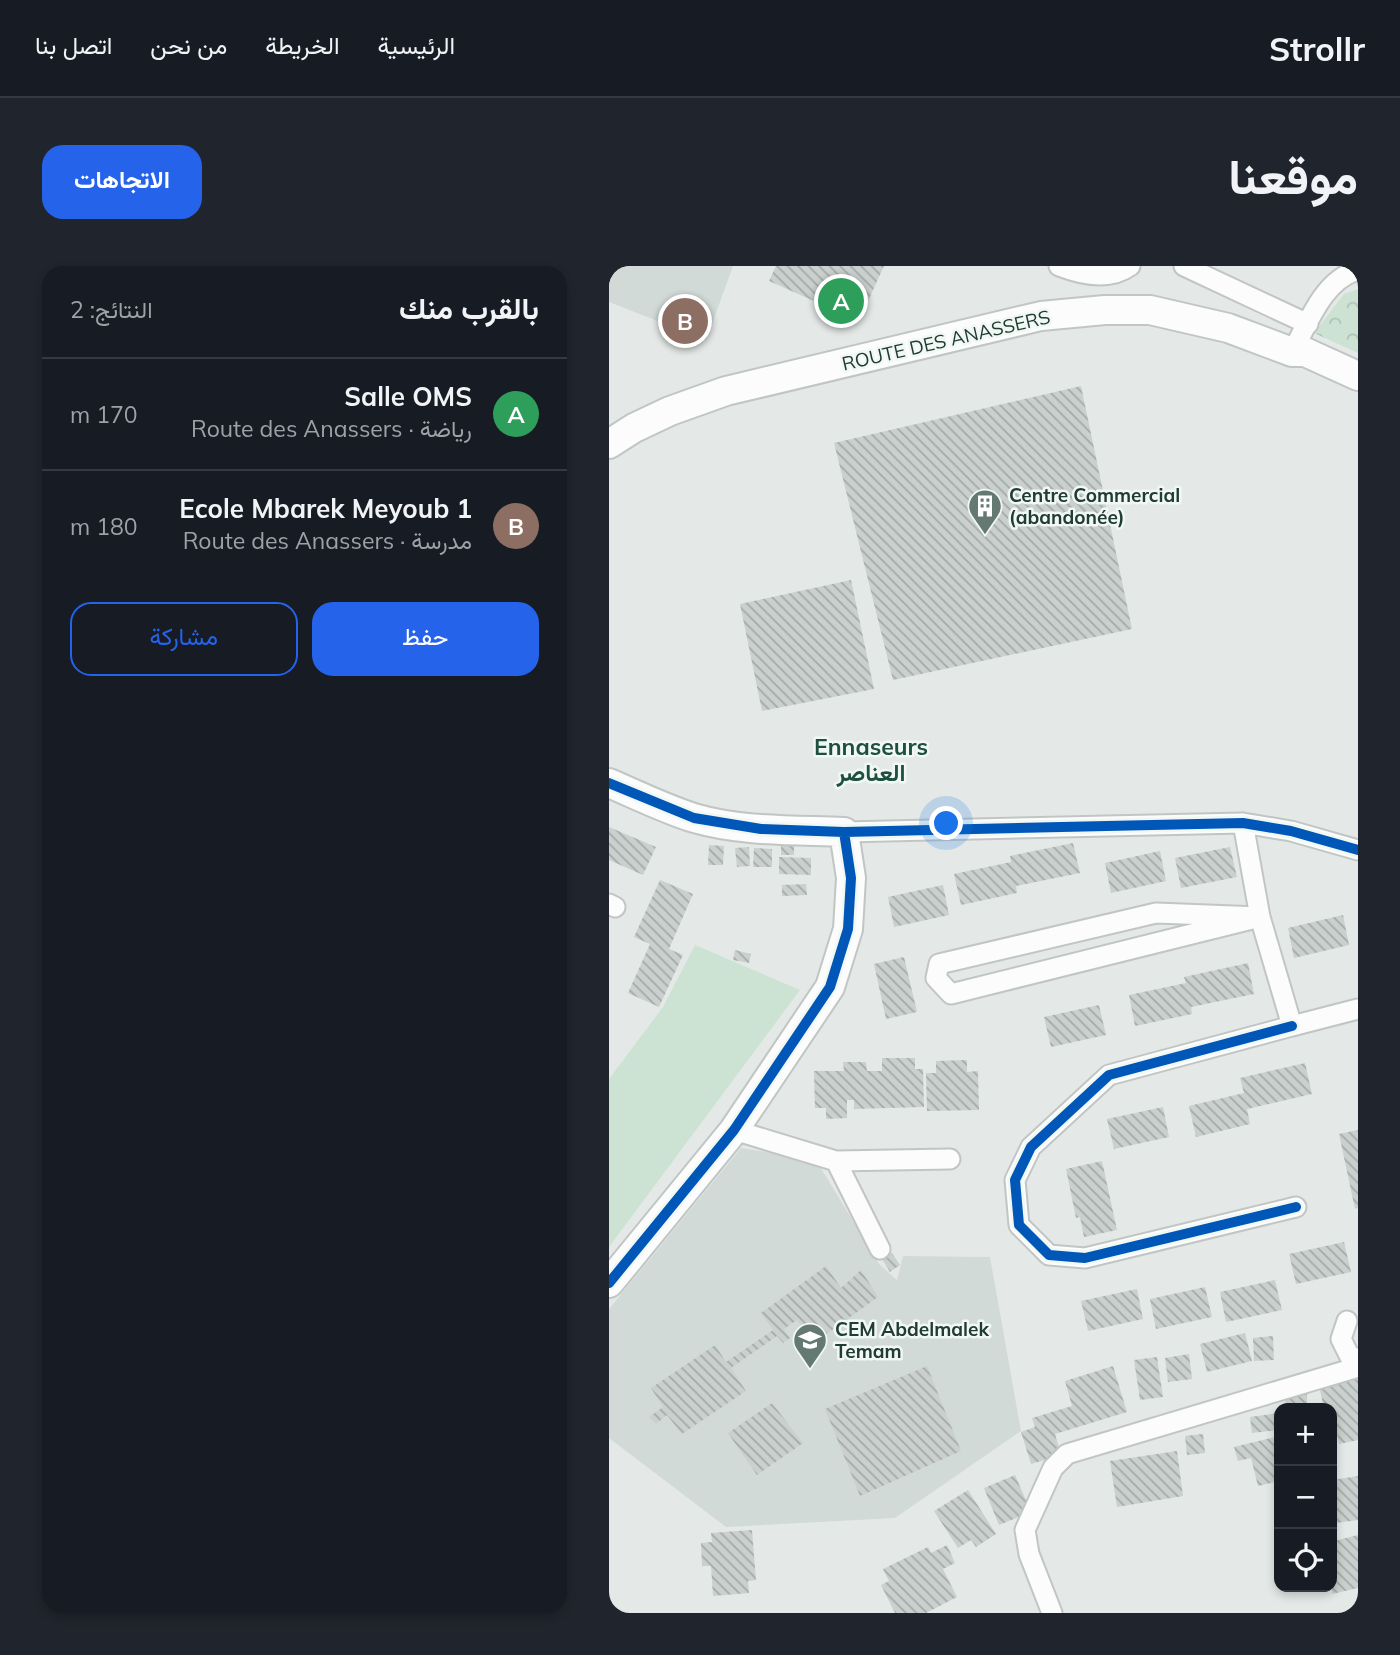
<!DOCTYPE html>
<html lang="ar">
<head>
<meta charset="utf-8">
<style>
	body { margin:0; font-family:Mulish,Vazirmatn,sans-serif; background:#20242c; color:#f1f3f6; direction:rtl }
	.controls { position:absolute; right:21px; bottom:21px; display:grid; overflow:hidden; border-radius:14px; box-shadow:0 4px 10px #0003 }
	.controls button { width:63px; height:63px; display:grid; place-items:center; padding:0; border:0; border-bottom:2px solid #363941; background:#171b24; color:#f1f3f6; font:35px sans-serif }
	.you { position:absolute; left:338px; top:558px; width:24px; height:24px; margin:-18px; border:5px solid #fff; border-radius:50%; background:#1a73e8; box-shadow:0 0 0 10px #1a73e833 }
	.badge { display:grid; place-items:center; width:46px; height:46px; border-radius:50%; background:#2563eb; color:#fff; font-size:23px; font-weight:700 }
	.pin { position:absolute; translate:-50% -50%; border:4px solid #fff; box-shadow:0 2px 7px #0006 }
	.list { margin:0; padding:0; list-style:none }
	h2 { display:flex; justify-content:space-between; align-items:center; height:91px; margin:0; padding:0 28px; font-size:30px }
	h2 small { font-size:23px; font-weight:400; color:#9ea1a6 }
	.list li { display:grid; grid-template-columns:46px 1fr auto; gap:21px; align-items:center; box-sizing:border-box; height:112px; padding:0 28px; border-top:2px solid #363941 }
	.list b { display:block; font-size:26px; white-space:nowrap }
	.list p { margin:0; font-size:23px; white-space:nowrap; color:#9ea1a6 }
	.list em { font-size:23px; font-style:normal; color:#9ea1a6 }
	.actions { display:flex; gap:14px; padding:21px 28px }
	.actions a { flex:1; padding:16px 0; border:2px solid #2563eb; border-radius:21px; text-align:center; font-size:24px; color:#2563eb }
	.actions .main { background:#2563eb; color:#fff }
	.icon { flex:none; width:38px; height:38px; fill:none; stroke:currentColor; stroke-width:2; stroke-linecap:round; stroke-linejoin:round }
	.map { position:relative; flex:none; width:749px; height:1347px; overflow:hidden; direction:ltr; border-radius:21px }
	header { display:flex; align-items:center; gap:42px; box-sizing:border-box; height:98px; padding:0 35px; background:#171b24; border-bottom:2px solid #363941 }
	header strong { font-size:33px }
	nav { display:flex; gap:38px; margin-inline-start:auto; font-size:24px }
	.intro { display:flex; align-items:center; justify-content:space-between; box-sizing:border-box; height:168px; padding:0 42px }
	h1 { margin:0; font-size:49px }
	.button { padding:18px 32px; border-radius:21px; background:#2563eb; color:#fff; font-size:24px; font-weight:700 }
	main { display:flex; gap:42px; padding:0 42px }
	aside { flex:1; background:#171b24; border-radius:21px; box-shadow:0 4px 10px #0003 }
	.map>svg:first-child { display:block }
	.built { fill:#d1dad6 }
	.forest { fill:url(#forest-crowns) }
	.pitch { fill:#cce2d3 }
	.building { fill:url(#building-back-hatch) }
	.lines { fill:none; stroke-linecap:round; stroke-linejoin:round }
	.street-casing { stroke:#c1c6c4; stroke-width:23 }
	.secondary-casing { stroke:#bfc6c4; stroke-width:32 }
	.street { stroke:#fbfcfb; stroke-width:19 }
	.secondary { stroke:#fbfcfb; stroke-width:28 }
	.cycleway-casing { stroke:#f1f8f4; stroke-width:15 }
	.cycleway { stroke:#0057b8; stroke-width:10 }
	.labels { text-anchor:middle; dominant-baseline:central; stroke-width:5; stroke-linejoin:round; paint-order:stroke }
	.street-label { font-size:19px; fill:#213c34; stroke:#f1f8f4 }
	.poi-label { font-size:19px; font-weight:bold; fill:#213c34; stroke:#f1f8f4; text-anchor:start }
	.quarter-label { font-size:23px; font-weight:bold; fill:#1d4f42; stroke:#f1f8f4 }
</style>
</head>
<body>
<header>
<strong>Strollr</strong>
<nav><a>الرئيسية</a><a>الخريطة</a><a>من نحن</a><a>اتصل بنا</a></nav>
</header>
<div class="intro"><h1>موقعنا</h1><a class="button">الاتجاهات</a></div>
<main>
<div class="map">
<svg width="749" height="1347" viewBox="0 0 749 1347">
	<defs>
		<pattern id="forest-crowns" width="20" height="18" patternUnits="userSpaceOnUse" patternTransform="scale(1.75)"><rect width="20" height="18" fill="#cce2d3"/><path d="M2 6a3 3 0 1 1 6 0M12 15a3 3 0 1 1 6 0" fill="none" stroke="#afc3b6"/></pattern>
		<pattern id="building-back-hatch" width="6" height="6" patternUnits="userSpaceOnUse" patternTransform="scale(1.75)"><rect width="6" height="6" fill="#cad0cd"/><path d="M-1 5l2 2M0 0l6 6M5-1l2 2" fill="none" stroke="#a4aaa7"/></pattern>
	</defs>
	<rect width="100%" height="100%" fill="#e4e9e7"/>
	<path class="built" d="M0,0h124l-27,74 -97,-38z
		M132,882l75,12 63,104 18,16 6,-24 87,1 31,174 -126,87 -169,9 -117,-89v-129z"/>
	<path class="forest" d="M749,23v64l-44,-20 30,-39z"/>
	<path class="pitch" d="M86,679l105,45 -191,257v-168l54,-72z"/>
	<path class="building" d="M167,0h108l-25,55 -90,-40z
		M472,120l51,243 -239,51 -59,-237z
		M242,314l23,109 -112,22 -22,-107z
		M0,561l47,20 -13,28 -34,-15z
		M464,577l7,30 -64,13 1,7 -56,12 -7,-31 57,-12 -1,-6z
		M100,579l15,1 -1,19h-15z
		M172,579h13v10h-13z
		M140,581l1,19 -13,1 -2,-19z
		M621,581l7,30 -56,11 -6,-30z
		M145,582l18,1v18h-19z
		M551,585l6,30 -55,12 -6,-30z
		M170,591l32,1v17l-32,-1z
		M51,614l33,14 -24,55 14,6 -24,52 -31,-14 22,-49 -16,-7z
		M197,618l1,11 -25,1v-11z
		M334,619l6,30 -55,12 -6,-30z
		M734,649l6,30 -55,13 -6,-30z
		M126,684l16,4 -2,9 -16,-3z
		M295,691l13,55 -31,7 -12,-55z
		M639,697l6,31 -63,13 1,7 -57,12 -6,-31 57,-12 -2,-6z
		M490,739l7,30 -55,12 -7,-30z
		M273,792h33v11h8l1,38 -70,2v-9h-7v18l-21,1v-11h-11l-1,-37h30l-1,-9h23l1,9h15z
		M358,794v12l11,-1 1,39 -52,1 -1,-38h10v-12z
		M696,797l7,31 -65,15 3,15 -54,13 -7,-31 55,-13 -4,-15z
		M554,841l6,30 -55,12 -7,-30z
		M749,864v78l-3,1 -16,-75z
		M493,895l15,69 -33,7 -4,-20 -4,1 -10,-49z
		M735,976l7,30 -55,12 -7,-30z
		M283,987l8,12 -10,7 -8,-13z
		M217,1000l15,22 20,-18 17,27 -64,46 -17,-23 -13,9 6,9 -7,5 -6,-7 -46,32 15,23 -64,43 -15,-19 -11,9 -7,-7 14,-10 -12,-19 64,-43 11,17 47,-32 -12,-17z
		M666,1014l7,30 -56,12 -6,-30z
		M596,1021l7,30 -56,12 -6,-30z
		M528,1023l6,30 -55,12 -7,-30z
		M636,1067l7,28 -45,11 -7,-28z
		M664,1070l1,24 -20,1 -1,-23z
		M580,1088l3,25 -24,3 -3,-24z
		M548,1091l6,40 -23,3 -6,-40z
		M318,1100l34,85 -101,45 -35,-87z
		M504,1100l14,46 -72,22 6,21 -30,9 -10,-32 14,-5 -3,-9 40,-12 -7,-25z
		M749,1113v61l-19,4 -7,-36h-8l-5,-22z
		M698,1127v15h-21l-1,-14z
		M163,1137l31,40 -46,32 -29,-42z
		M670,1147v17l-27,3 -2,-16z
		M594,1168l2,19 -18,2 -2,-19z
		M670,1170v45l-21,5 -7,-28 -13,3 -4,-14z
		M568,1185l6,45 -66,11 -7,-46z
		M406,1209l16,37 -32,13 -15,-37z
		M749,1210v44l-22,3 -2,-18h-2v-25z
		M359,1224l28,44 -20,13 -5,-7 -13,8 -24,-37z
		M143,1264l4,50 -8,1 1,12 -36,3 -2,-30h-9l-1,-23 11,-1 -1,-9z
		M749,1269v53l-26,6v-46l4,-1 -2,-6z
		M338,1279l8,18 -12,6 14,28 -31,16h-31l-14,-28 8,-4 -6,-12 45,-22 3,6z"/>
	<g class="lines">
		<g class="street-casing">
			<path id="street" d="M450,0c23,9 50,15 71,0
				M575,0l124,58
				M683,86c17,-30 31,-72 66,-82
				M634,557l17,94 32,109 66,-17
				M235,566l399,-9 48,8 67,19
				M0,638l6,3
				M547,647l104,4 -309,77 -15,-16 3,-14z
				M683,760l-183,49 -78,72 -16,33 4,45 30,30 36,3 211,-51
				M125,864l102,31 114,-2
				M227,895l44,88
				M738,1055l-6,18 9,18 8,1
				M443,1347l-23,-59 -4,-24 28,-62 14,-14 291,-87"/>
		</g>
		<g class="secondary-casing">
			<path id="secondary" d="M0,178l25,-16 36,-17 56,-20 315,-75 64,-6h45l78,18 64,24h13l53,24
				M0,517c28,12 56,26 85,35 48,14 100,12 150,14l7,46 -3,51 -18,58 -96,143 -125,153"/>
		</g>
		<use href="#street" class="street"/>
		<use href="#secondary" class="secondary"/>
		<g class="cycleway-casing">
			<path id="cycleway" d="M0,517l85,35 67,11 83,3 399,-9 48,8 67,19
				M683,760l-183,49 -78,72 -16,33 4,45 30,30 36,3 211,-51
				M0,1017l125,-153 96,-143 18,-58 3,-51 -7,-46"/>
		</g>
		<use href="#cycleway" class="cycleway"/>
	</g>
	<defs>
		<g id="building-pin" transform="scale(1.75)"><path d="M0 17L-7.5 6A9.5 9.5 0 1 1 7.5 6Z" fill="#657973" stroke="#f1f8f4"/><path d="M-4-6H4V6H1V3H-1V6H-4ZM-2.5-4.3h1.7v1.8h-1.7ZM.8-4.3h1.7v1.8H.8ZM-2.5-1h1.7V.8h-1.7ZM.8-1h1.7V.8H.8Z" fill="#fff"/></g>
		<g id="school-pin" transform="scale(1.75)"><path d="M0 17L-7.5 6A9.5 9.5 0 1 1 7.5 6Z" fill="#657973" stroke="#f1f8f4"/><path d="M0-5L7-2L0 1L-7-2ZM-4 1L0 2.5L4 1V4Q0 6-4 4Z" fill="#fff"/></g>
	</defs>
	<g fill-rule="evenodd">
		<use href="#building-pin" x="376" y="240"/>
		<use href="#school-pin" x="201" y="1074"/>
	</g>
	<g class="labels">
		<g class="street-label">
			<text transform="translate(337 74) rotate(-13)">ROUTE DES ANASSERS</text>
		</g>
		<g class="poi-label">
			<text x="400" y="229">Centre Commercial<tspan x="400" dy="22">(abandonée)</tspan></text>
			<text x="226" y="1063">CEM Abdelmalek<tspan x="226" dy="22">Temam</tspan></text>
		</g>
		<g class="quarter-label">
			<text x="262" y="480">Ennaseurs<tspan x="262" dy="26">العناصر</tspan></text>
		</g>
	</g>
</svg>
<div class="controls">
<button>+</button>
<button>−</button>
<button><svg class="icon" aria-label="locate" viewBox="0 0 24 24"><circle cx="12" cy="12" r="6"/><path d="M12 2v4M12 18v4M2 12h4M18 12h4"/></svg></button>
</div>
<div class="you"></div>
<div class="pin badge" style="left:232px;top:35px;background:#2e9e5b">A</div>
<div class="pin badge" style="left:76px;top:55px;background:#8d6e63">B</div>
</div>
<aside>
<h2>بالقرب منك<small>النتائج: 2</small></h2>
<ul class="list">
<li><span class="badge" style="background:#2e9e5b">A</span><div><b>Salle OMS</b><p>رياضة · Route des Anassers</p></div><em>170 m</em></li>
<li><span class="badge" style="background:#8d6e63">B</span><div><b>Ecole Mbarek Meyoub 1</b><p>مدرسة · Route des Anassers</p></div><em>180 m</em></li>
</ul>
<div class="actions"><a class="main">حفظ</a><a>مشاركة</a></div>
</aside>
</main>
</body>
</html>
